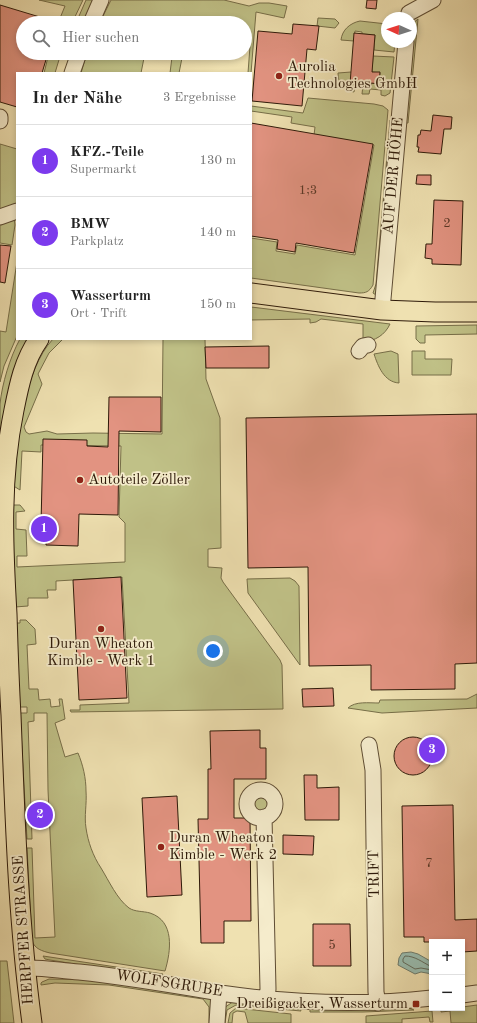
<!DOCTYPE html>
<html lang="de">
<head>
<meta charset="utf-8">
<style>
	body { margin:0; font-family:"Old Standard TT",serif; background:#f2f2f2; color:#222 }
	.controls { position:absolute; right:12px; bottom:12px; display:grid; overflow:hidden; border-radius:0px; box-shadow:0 2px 6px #0003 }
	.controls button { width:36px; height:36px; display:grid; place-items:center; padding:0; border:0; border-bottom:1px solid #e0e0e0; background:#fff; color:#222; font:20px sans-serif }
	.compass { position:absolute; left:381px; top:12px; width:36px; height:36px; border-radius:50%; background:#fff; box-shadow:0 2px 6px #0003; rotate:273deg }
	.you { position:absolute; left:213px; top:651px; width:14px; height:14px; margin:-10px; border:3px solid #fff; border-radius:50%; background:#1a73e8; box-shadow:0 0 0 6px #1a73e833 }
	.badge { display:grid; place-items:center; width:26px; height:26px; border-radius:50%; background:#7c3aed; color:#fff; font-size:13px; font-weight:700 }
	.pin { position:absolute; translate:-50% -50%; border:2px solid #fff; box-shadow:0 1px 4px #0006 }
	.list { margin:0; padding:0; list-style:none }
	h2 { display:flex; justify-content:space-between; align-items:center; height:52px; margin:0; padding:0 16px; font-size:17px }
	h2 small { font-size:13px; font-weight:400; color:#767676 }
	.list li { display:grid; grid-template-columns:26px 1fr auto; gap:12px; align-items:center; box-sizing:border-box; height:72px; padding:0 16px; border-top:1px solid #e0e0e0 }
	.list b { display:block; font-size:15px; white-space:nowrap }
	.list p { margin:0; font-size:13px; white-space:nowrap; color:#767676 }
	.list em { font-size:13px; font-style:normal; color:#767676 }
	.icon { flex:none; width:22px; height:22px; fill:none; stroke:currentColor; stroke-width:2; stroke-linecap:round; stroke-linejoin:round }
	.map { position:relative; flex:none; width:477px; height:1023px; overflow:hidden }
	.search { position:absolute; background:#fff; box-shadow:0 2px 6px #0003; left:16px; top:16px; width:236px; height:44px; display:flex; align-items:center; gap:10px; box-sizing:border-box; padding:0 14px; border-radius:22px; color:#767676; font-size:15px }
	.panel { position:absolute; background:#fff; box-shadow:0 2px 6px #0003; left:16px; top:72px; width:236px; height:268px; border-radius:0px }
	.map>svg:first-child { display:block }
	.green { fill:#c0c187; stroke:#776e48 }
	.water { fill:#9abdb0; stroke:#6f7c6d }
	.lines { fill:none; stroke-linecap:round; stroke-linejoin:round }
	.shore { stroke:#646c5c; stroke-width:1 }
	.building { fill:#e29381; stroke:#2e1a09 }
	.minor-casing { stroke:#5e4c33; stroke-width:17 }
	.major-casing { stroke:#2e1a09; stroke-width:21 }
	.minor { stroke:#f5eccc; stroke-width:15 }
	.major { stroke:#efe1b1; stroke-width:19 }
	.poi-dot { fill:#8f2418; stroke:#f5eccc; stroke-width:1.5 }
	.labels { text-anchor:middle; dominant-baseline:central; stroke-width:3.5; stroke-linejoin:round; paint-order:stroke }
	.number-label { font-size:13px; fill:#5b3827 }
	.poi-label { font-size:15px; fill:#2e1a09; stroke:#f5eccc; text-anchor:start }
	.street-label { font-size:15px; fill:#2e1a09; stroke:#f5eccc }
</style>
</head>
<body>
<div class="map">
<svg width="477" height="1023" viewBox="0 0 477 1023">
	<rect width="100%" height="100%" fill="#efe1b1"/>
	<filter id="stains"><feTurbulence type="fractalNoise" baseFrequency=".005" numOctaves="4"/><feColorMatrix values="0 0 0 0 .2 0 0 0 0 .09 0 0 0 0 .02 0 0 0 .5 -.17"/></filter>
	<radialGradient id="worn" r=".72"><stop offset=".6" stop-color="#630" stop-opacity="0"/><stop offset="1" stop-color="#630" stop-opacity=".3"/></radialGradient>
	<path class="green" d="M39,0h44l-11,23h-14l7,-17z
		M86,0h6l3,2 -10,21h-9z
		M111,0h113l25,6 10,-3h10l18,3 -3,12 -28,-6 -5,61h-3l2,-27 -5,-1v-22h-126l-18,-3z
		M318,18l17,1 4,4 -4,5 -18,-2z
		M418,19l-10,104h-4l8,-99z
		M360,21l27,3v18h8l-1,10 -20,-2 1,-15 -13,-1v-2l-7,-1 -1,10 -13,-1c1,-10 9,-17 19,-19z
		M49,53h12l-6,20h-11z
		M87,53h58l-4,20h-60z
		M152,53h31l-4,20h-9l2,-16z
		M373,56l21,1 -4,36 -5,3 -4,-1v-5l-11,-1 -1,5h-7l1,-9 8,1v-3l8,1 1,-11 -8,-1z
		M351,72l4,12 -1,8c-11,-2 -16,-8 -16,-19z
		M308,98l66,6 9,2 5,4 -15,175c-4,7 -7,8 -14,8l-108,-15v-40l26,4 -1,9 19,3 2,-9 58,10 19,-110 -60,-10 1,-8 -24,-4 1,-6 -41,-6v-5l52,7z
		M390,120h4l-18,175 -3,-2 3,-9z
		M0,144l17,5v58l-17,6z
		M14,216l1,9 -3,20 -12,-2v-22z
		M17,262v74l-13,30 -4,16v-51l6,1z
		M251,307l139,17c-5,11 -15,17 -27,18v-18l-42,-5 -5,3 -6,1v-4l-59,1z
		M477,325v9l-52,1v8h-5l-4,-4v-13z
		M20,339h10l-30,96c0,-10 0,-21 0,-31 2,-20 10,-47 20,-65z
		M53,339h10l-14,14 -11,21 4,10 -18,43 2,5 3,2 18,-3 10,3 36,-1 69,1 1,-95h42l1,40 14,39 1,130 -13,1v18l14,1 -1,10 2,4 57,78 2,5 1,44 -212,3 -1,-2h10v-5l49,-2 -7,-126 -66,4v9h-9l1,8h-20v8l-13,1 -3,-102h8l5,6 -9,1v17l10,1 1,26h-10v11l108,-5v-39l-6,-6 2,-71 -80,-1v7l-19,-1 -2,39 -8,-5c5,-43 11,-114 41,-146z
		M391,351l7,3 1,29c-15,-1 -21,-17 -25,-29z
		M412,351h13v8h27l-1,16h-39z
		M290,578l5,3 4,5 1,79 -52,-72 -1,-14z
		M20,620h6l9,9 1,15 -9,1 2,44h9l1,11 11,-1 1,8 9,-1 -1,-7h3l3,20 -10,4 10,34 13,-4c5,12 8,25 8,38 1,13 -2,25 0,37 2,14 7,28 15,40 8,13 16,31 28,40 6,4 14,3 21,5 25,8 21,38 15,58l-115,-18c-8,-2 -15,-4 -18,-12l-5,-93h5l3,90 20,-1 -7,-147 -1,-77h-13v8l-6,1 4,117h-5l-7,-126h7v-6h-8l-3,-84h4z
		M477,694v14l-95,5 -34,-5c7,-7 21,-5 31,-5l1,-3 87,-1z
		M251 803a10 10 0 1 1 20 0a10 10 0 1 1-20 0Z
		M43,956l120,18 -2,3h-5l-106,-17 -5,-1z
		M0,961h7l7,62h-14z
		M49,979l57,1 104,18 2,6v19h-3v-16l-6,-8 -94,-14 -54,-2 -14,2v-2l1,-1z
		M234,1001l66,7 1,3 -65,-6 -9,5 -2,13h-3l2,-15z
		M477,1005v18h-26l-1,-12 -9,1v-2z
		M403,1006l11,4 -51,2h-53v-5z
		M236,1008l55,6v9h-43l-3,-11 -8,-1 -4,2 -1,10h-4l2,-10z
		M432,1011l1,11h-3l-1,-5 -27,2v4h-36v-7z"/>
	<path class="water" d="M411,952l7,2 14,8v12l-11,-2 -6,2 -17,-9 1,-7 3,-5z"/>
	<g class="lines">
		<path class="shore" d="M432,966h-2c-8,-4 -15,-10 -25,-10l-2,3v3l12,7 6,-1 11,2"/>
	</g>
	<path class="building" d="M367,0h10l-1,9 -10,-1z
		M0,5l53,16v2h-30v30h25l-6,20h-25v34l-17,-5z
		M293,24l26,2 -3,24 -9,-1 -5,57 -50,-5 6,-70 34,3z
		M354,33l21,2 -3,37h8l-1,12 -8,-1v3l-21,-2z
		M433,115l19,2 -1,12h-7l-3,25 -23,-2 1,-5h-2l1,-12h2l1,-5 10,1z
		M251,123l122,21 -19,109 -58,-10 -1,9 -18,-3 1,-9 -27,-4z
		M417,175h14v10l-15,-1z
		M434,200l29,1 -2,64 -29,-1v-5l-7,-1 1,-14h6z
		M0,245l11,1 -6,37 -5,-1z
		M269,346v22h-63l-1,-21z
		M109,397h52v35l-42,-1 -1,84 -39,-1 -1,32 -32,-1v-20h-5l2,-86 44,1v6l21,1z
		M477,414v249l-22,1v25l-84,1v-25l-62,1 -1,-99 -60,1 -2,-150z
		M121,577l6,121 -48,2 -6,-120z
		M333,688l1,18 -31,1 -1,-18z
		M260,730v18h6v31h-32v39h16l1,103h-27v22h-23l-3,-124h10v-50h3l-1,-38z
		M394 756a19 19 0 1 1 38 0a19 19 0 1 1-38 0Z
		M304,775h13v13l22,-1v33h-34z
		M177,796l5,99 -35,2 -5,-99z
		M453,805l2,115 22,-1v32l-15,1v-10h-38v-5h-20l-2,-131z
		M283,835l31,1 -1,19 -30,-1z
		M313,924h37l1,42h-38z"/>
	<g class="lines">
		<g class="minor-casing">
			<path id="minor" d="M409,13l24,-13
				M91,23l10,-23
				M72,73l7,-20
				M0,117v4
				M0,217l17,-6
				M382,310l24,-268
				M359,351l4,-5 5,-1
				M369,745l4,25 3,222 2,11
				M247 804a14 14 0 1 1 28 0a14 14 0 1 1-28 0Z
				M264,817l4,172 -1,10
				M25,968c18,-1 36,3 54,4 48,5 94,13 141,21 70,10 141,13 212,5
				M462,995l15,-2
				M217,1023l2,-31"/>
		</g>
		<g class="major-casing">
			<path id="major" d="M251,293l131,17 53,2h42
				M32,1023c-14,-102 -17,-205 -21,-308 -2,-34 -3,-67 -4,-101 -4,-68 -7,-136 7,-204 5,-25 10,-50 25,-71"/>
		</g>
		<use href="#minor" class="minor"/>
		<use href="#major" class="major"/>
	</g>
	<g class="poi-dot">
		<circle cx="279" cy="76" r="4"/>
		<circle cx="80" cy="480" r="4"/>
		<circle cx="101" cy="629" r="4"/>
		<circle cx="161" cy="847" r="4"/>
		<rect x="412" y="1000" width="8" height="8" rx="2"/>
	</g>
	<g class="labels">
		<g class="number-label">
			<text x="308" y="190">1;3</text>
			<text x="447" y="223">2</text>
			<text x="429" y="863">7</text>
			<text x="332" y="945">5</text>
		</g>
		<g class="poi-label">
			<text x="287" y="67">Aurolia<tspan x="287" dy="17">Technologies GmbH</tspan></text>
			<text x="88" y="480">Autoteile Zöller</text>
			<text x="101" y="644" text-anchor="middle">Duran Wheaton<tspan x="101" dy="17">Kimble - Werk 1</tspan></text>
			<text x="169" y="838">Duran Wheaton<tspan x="169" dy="17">Kimble - Werk 2</tspan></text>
			<text x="408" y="1004" text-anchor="end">Dreißigacker, Wasserturm</text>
		</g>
		<g class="street-label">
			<text transform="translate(394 176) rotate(-85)">AUF DER HÖHE</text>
			<text transform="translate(375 874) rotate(-91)">TRIFT</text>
			<text transform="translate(24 930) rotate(-94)">HERPFER STRASSE</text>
			<text transform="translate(169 984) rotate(9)">WOLFSGRUBE</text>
		</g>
	</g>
	<rect width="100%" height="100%" filter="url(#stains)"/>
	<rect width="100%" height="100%" fill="url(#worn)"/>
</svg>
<div class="controls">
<button>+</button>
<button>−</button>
</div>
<svg class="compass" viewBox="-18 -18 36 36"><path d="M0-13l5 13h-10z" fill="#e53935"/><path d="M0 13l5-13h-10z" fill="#767676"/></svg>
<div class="you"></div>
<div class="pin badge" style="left:44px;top:529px">1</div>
<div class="pin badge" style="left:40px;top:815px">2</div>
<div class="pin badge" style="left:432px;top:750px">3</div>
<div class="search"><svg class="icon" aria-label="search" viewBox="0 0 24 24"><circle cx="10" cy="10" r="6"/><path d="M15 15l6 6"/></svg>Hier suchen</div>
<section class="panel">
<h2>In der Nähe<small>3 Ergebnisse</small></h2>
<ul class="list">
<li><span class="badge">1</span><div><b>KFZ.-Teile</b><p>Supermarkt</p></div><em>130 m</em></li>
<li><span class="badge">2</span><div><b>BMW</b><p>Parkplatz</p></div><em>140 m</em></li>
<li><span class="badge">3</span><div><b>Wasserturm</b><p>Ort · Trift</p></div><em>150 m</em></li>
</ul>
</section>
</div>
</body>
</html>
